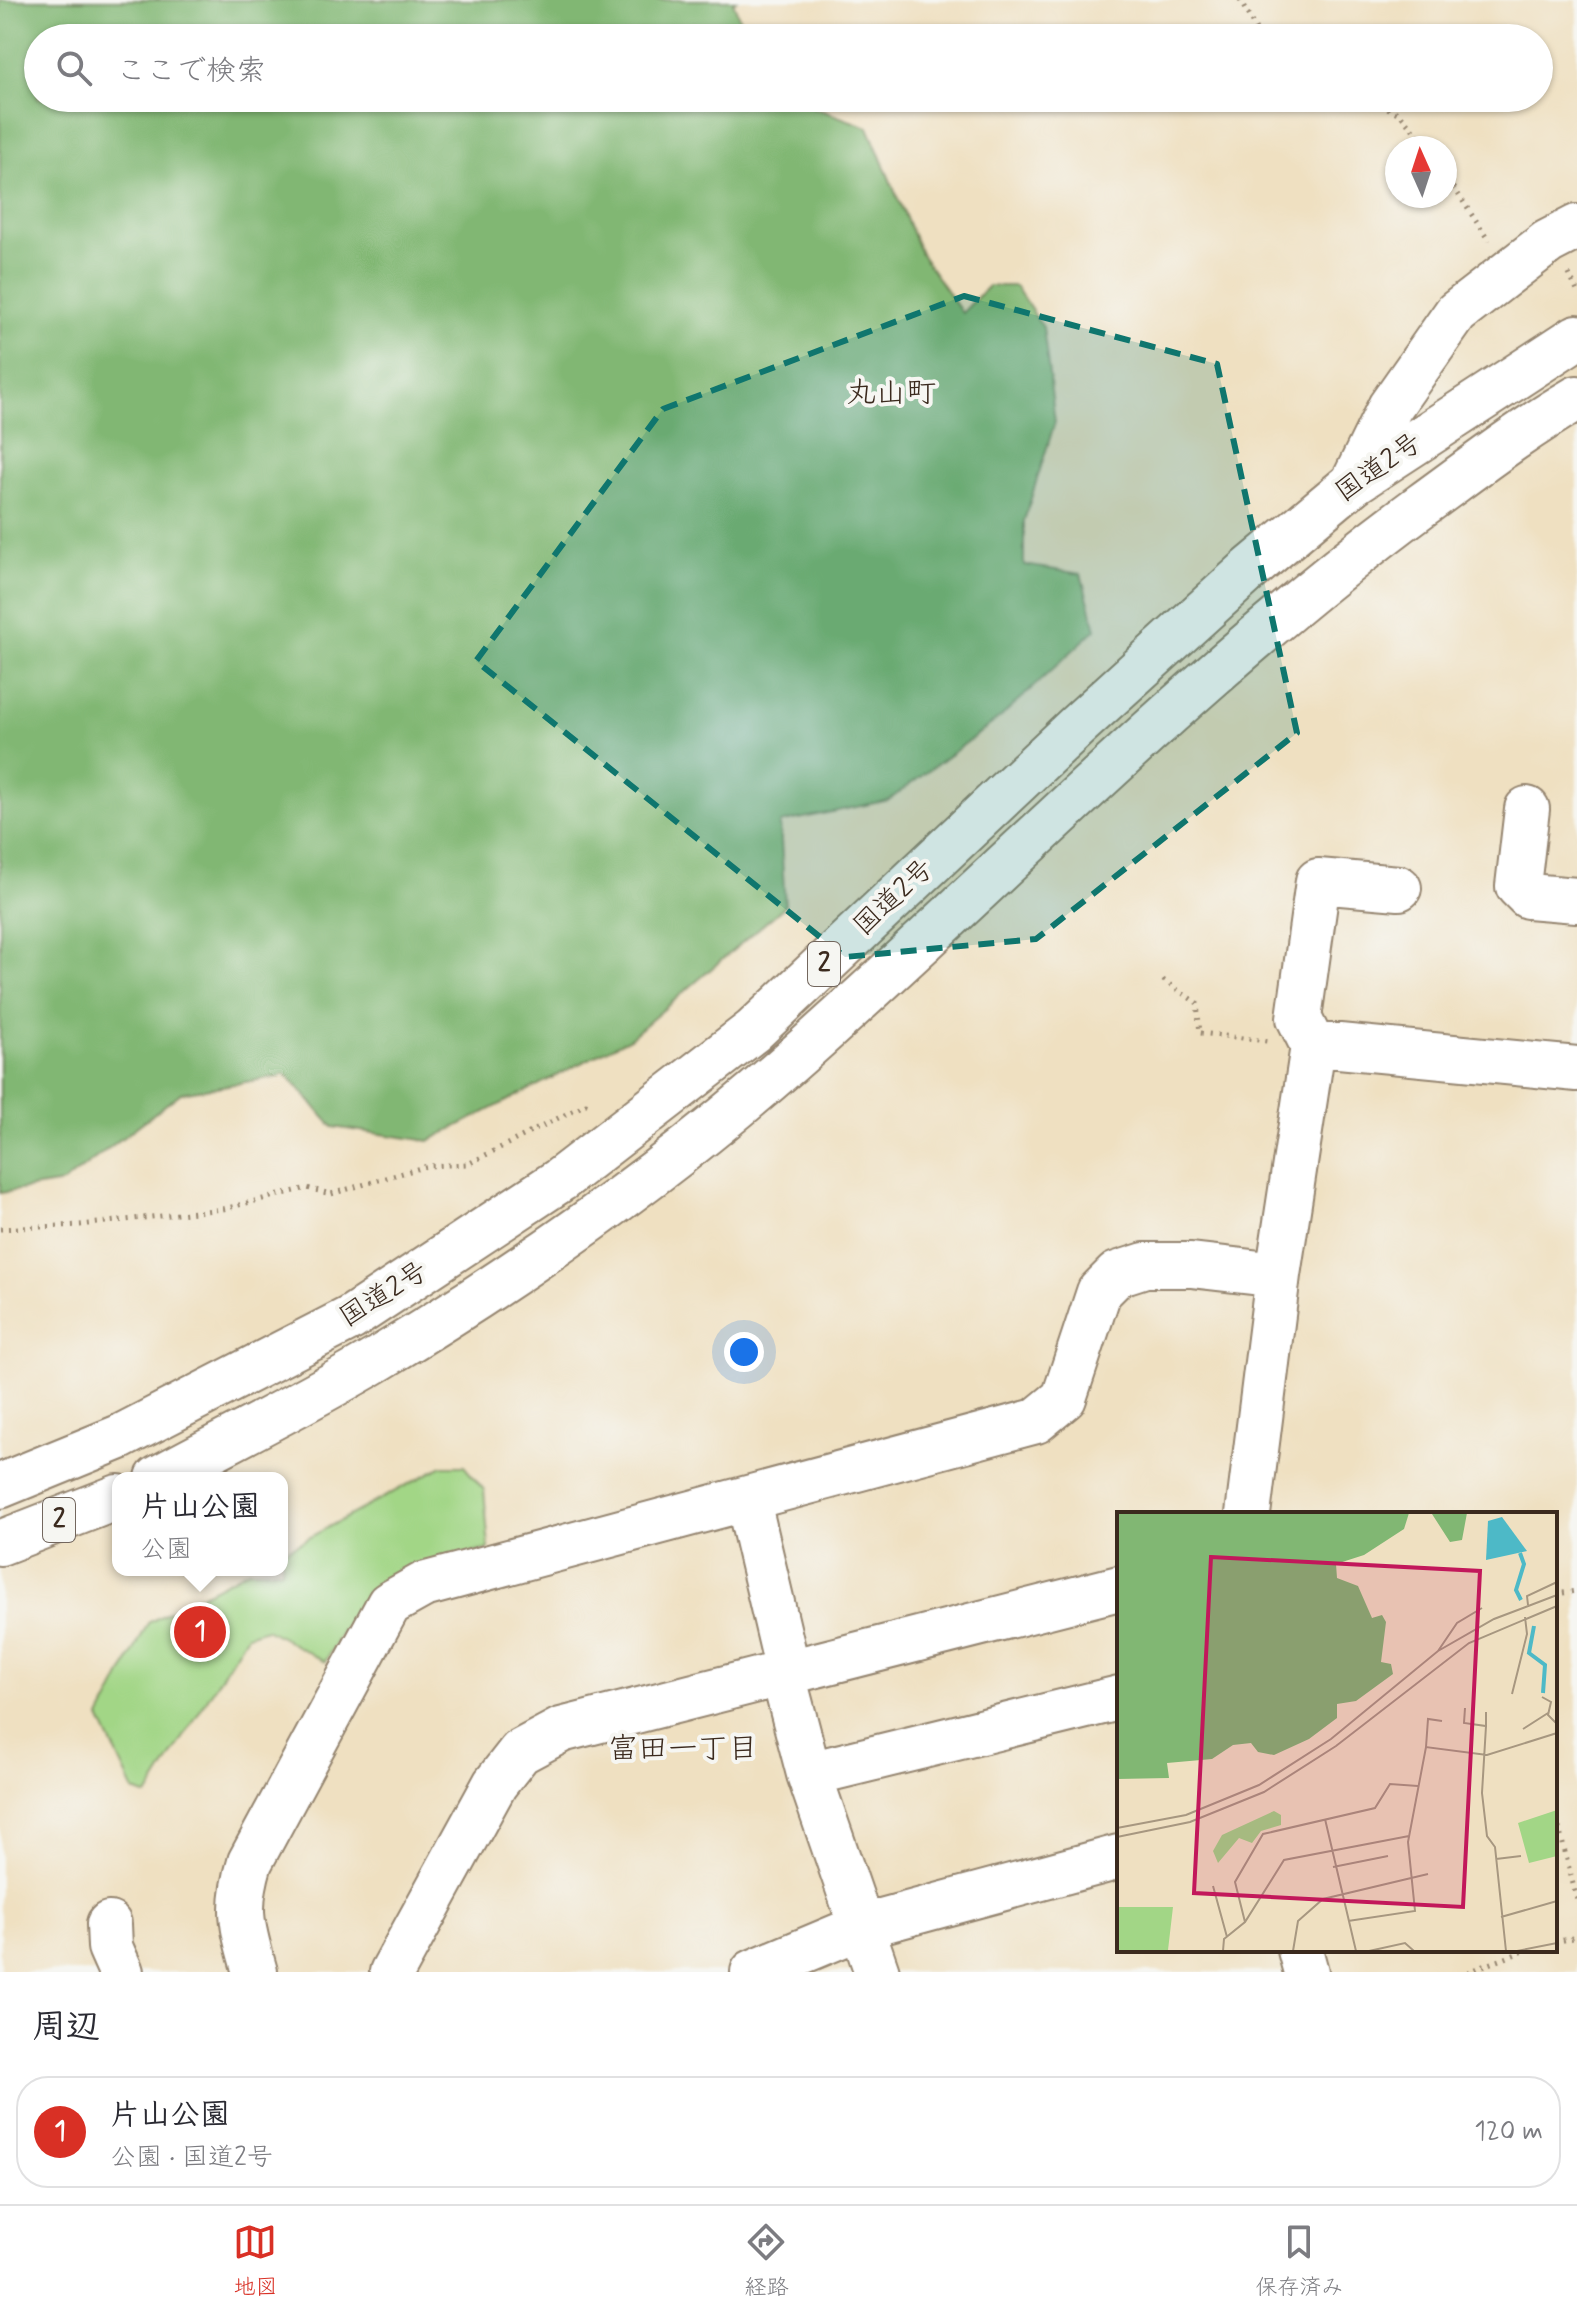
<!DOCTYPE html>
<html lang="ja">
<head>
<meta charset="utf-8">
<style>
	body { margin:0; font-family:Mynerve,"Klee One",sans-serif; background:#f7f7f7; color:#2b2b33 }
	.compass { position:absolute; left:1385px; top:136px; width:72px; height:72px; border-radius:50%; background:#fff; box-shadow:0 2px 6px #0004; rotate:357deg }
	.you { position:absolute; left:744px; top:1352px; width:28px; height:28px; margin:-20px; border:6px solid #fff; border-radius:50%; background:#1a73e8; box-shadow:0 0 0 12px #1a73e833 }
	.badge { display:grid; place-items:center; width:52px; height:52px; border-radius:50%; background:#d93025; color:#fff; font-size:26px; font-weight:700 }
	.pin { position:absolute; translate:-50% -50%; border:4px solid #fff; box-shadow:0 2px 8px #0006 }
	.popup { position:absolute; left:112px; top:1472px; width:176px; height:104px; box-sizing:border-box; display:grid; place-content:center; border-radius:16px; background:#fff; filter:drop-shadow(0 2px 6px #0005); font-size:26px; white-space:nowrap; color:#7c7c81 }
	.popup b { font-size:30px; color:#2b2b33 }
	.popup::after { content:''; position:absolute; left:50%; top:100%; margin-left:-16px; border:16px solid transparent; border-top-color:#fff }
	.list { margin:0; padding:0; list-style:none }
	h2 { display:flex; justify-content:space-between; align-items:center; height:104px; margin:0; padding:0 32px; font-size:34px }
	h2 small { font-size:26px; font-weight:400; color:#7c7c81 }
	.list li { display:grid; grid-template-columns:52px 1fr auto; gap:24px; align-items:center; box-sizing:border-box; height:112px; margin:0 16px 16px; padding:0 16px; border:2px solid #e1e1e2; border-radius:32px }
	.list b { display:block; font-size:30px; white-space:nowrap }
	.list p { margin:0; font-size:26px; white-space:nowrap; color:#7c7c81 }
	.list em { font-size:26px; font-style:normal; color:#7c7c81 }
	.icon { flex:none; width:44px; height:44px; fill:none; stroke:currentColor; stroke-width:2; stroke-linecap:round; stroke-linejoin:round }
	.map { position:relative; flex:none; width:1577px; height:1972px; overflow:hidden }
	.search { position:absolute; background:#fff; box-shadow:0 2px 6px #0004; left:24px; right:24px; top:24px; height:88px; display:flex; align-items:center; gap:20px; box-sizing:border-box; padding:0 28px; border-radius:44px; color:#7c7c81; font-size:30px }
	.sheet { height:232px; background:#fff }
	nav { display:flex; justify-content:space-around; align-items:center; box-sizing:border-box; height:112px; border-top:2px solid #e1e1e2; background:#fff; font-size:22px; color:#7c7c81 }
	nav a { display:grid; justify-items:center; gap:4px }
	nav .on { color:#d93025 }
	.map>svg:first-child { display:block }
	.green { fill:#a2d686; stroke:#6e8052; stroke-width:2 }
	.forest { fill:#81b773; stroke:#5e7048; stroke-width:2 }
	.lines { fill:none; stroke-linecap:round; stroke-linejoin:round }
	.minor-casing { stroke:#958570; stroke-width:48 }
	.highway-casing { stroke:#958570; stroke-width:48 }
	.path { stroke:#958570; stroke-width:5; stroke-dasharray:2 6; stroke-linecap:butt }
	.minor { stroke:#fff; stroke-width:44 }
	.highway { stroke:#fff; stroke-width:44 }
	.marked { fill:#0f766e; fill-opacity:0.2; stroke:#0f766e; stroke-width:6; stroke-dasharray:16 10; stroke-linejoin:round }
	.labels { text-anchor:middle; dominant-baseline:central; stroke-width:8; stroke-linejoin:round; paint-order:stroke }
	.shield { fill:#f6f6f2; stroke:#73675e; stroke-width:2 }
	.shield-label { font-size:26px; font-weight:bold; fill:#3b2a1e }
	.street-label { font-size:28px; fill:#3b2a1e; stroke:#f6f6f2 }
	.neighbourhood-label { font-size:30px; fill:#3b2a1e; stroke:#f6f6f2 }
	.inset-river { fill:none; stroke:#4db9c7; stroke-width:4 }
	.inset-road { fill:none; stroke:#a79780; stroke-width:2 }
	.view { fill:#c2185b; fill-opacity:0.15; stroke:#c2185b; stroke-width:4 }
	.inset-edge { fill:none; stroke:#3b2a1e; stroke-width:4 }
</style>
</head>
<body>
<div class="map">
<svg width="1577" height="1972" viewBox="0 0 1577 1972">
	<rect width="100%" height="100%" fill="#f6f6f2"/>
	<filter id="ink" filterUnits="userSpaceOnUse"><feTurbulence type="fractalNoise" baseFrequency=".0125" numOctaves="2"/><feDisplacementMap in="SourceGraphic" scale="16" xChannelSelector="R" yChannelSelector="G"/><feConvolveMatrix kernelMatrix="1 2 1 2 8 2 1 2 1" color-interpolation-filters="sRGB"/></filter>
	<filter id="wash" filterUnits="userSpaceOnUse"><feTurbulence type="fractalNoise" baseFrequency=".006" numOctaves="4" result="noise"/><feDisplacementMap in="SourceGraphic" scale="32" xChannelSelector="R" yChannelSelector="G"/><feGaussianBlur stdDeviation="1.8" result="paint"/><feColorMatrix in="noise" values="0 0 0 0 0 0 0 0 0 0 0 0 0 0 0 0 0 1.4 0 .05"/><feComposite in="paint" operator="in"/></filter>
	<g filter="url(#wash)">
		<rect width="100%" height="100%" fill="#efe0c1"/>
		<path class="green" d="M442,1466h22l20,24 5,59c-35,9 -83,14 -112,36 -22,19 -38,52 -52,77l-59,-33 -19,6 -100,161 -13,-5 -34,-73 48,-95 100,-53h34v-18z"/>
		<path class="forest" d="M0,0h736l-3,2 14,36h-709v60h750l80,29 53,127 41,59 26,-27h27l28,41 12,95 -31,99v44l57,9 15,55 -95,88 -112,83 -109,23 5,83 -155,132 -201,103 -96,-14 -46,-52 -106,18 -118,90 -63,10z"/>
	</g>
	<g filter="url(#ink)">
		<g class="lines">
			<g class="minor-casing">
				<path id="minor" d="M1353,483l37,-76 66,-94 92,-71 29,-15
					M1527,809l-9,77 10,10 49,4
					M1313,1046l-14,-28 19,-137 81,7
					M748,1501l40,170 -1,19 22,84 68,198
					M1248,1514l30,-239 35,-229h26l238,23
					M809,1774l310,-76
					M109,1924l1,23 11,25
					M1300,1950l6,22
					M255,1972c-13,-46 -19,-63 -5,-110l139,-258 34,-19 613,-164 28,-23 35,-106 18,-18 28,-9h46l87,10
					M392,1972l103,-188 25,-32 41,-22 558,-142
					M753,1972l110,-46 256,-69"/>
			</g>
			<g class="highway-casing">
				<path id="highway" d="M158,1478c74,-40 150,-77 222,-120 143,-86 282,-184 408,-294 211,-186 406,-391 634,-559 51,-37 100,-75 155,-107
					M0,1486l120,-49 231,-119 209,-138 193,-149 325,-306 171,-155 104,-87 224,-146
					M0,1543l118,-46"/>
			</g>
			<path class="path" d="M1240,0l20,38
				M1366,98l34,16 29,34
				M1445,174l44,67
				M1569,274l8,17
				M1163,980l34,23 3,30 67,8
				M0,1229l80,-4 143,-16 84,-21 24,6 96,-28 41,-2 118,-60 6,2
				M1555,1594l22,-3
				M1555,1812l22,88
				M1555,1942l22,-5
				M1468,1972l59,-22"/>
			<use href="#minor" class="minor"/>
			<use href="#highway" class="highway"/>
		</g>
	</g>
	<path class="marked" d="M964,296l253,68 80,369 -261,206 -191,18 -369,-296 187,-252z"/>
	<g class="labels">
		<g class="shield">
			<rect x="808" y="942" width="32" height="44" rx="6"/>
			<rect x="43" y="1498" width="32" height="44" rx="6"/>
		</g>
		<g class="shield-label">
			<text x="824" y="964">2</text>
			<text x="59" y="1520">2</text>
		</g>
		<g class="street-label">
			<text transform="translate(1379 468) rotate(-35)">国道2号</text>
			<text transform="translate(894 898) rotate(-43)">国道2号</text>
			<text transform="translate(384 1295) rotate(-32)">国道2号</text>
		</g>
		<g class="neighbourhood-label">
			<text x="891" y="393">丸山町</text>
			<text x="683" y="1749">富田一丁目</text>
		</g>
	</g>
	<g transform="translate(1117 1512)">
		<rect width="440" height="440" fill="#efe0c1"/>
		<path d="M440,298v46l-28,7 -11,-40zM157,299l7,4v10l-20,6 -9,12 -13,-5 -21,25 -5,-12 9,-16zM0,395h56l-5,43 -51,1z" fill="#a2d686"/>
		<path d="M0,1h292l-5,16 -40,26 -28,9 1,14 21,8 14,32 10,-3 4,7 -5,40 10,2 2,10 -37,27 -19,3v14l-28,21 -35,16 -16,-3 -7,-9 -18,2 -21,14 -45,4 2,15 -52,1zM350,1l-5,27 -12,2 -18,-28z" fill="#81b773"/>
		<path d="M385,5l25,34 -41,9 2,-39z" fill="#4db9c7"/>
		<path class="inset-river" d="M403,41l4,11 -8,26 5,10M417,114l-5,27 16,12 -2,28"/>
		<path class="inset-road" d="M411,93l-1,-9 30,-14M321,139l19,-28 25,-15M395,182l15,-60 -2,-17M425,185l9,5 -3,13 9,9M348,196l-1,15 22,3v-14M369,214l-4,67 5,43 8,11 11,104M406,217l25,-16M309,235l2,-28 14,2M208,307l31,132M0,316l69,-13 73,-30 72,-46 107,-88 56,-32 63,-24M0,325l73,-15 74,-30 72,-46 133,-103 88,-37M379,347l25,-3M216,355l55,-11M96,374l14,51M384,405l56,-16M231,409l67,-10 -7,-69 18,-95 61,8 70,-22M128,410l-10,-40 28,-48 112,-26 15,-24 28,2M106,439l1,-12 21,-17 39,-62 125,-24M176,439l5,-30 25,-22 105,-25M252,439l36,-8 9,8M400,439l40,-8"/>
		<path class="view" d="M94,45l269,14 -17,336 -269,-14z"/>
		<rect width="440" height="440" class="inset-edge"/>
	</g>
</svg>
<svg class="compass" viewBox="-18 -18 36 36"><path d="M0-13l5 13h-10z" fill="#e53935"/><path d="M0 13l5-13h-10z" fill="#7c7c81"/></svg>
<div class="you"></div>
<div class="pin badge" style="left:200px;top:1632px">1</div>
<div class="popup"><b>片山公園</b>公園</div>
<div class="search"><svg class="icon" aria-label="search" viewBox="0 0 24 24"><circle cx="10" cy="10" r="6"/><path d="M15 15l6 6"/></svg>ここで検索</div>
</div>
<section class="sheet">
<h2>周辺<small></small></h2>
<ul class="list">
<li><span class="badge">1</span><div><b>片山公園</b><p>公園 · 国道2号</p></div><em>120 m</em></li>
</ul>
</section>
<nav>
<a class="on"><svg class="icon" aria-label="map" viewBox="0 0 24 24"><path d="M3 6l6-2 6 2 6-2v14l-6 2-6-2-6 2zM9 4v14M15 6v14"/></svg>地図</a>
<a><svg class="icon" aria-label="directions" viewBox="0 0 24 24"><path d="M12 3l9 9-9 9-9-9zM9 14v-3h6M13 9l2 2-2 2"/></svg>経路</a>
<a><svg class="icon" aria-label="saved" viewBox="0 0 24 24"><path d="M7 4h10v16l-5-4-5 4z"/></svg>保存済み</a>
</nav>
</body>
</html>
